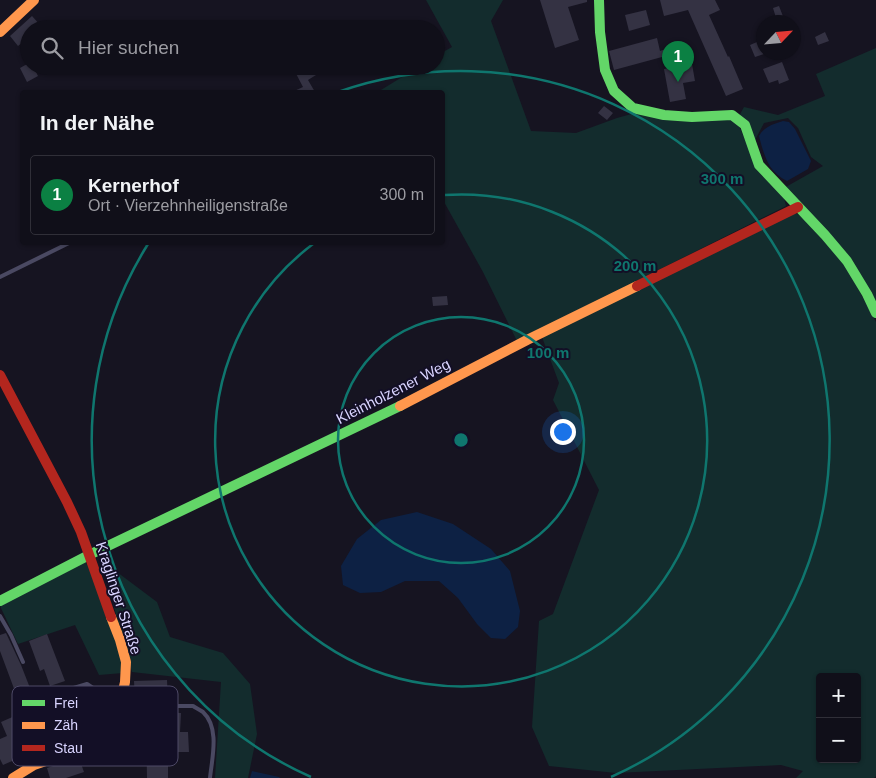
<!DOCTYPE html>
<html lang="de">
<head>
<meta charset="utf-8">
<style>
	body { margin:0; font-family:Arial,sans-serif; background:#1e1d26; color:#f1f3f6 }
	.controls { position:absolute; right:15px; bottom:15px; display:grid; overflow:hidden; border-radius:5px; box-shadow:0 1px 4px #0004 }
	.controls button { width:45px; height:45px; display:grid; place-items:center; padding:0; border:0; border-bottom:1px solid #302f38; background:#100f19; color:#f1f3f6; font:25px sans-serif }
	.compass { position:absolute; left:756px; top:15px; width:45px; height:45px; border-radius:50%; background:#100f19; box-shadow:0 1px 4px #0004; rotate:64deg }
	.you { position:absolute; left:562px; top:431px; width:18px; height:18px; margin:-12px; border:4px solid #fff; border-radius:50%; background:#1a73e8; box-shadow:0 0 0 8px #1a73e833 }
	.badge { display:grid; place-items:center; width:32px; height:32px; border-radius:50%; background:#0b8043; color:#fff; font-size:16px; font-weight:700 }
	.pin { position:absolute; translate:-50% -41px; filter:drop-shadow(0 1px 2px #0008) }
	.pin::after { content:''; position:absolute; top:26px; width:18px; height:15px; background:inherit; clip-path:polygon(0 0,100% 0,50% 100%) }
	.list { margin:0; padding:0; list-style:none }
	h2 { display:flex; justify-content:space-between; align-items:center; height:65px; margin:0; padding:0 20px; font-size:21px }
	h2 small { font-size:16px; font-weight:400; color:#9c9ca2 }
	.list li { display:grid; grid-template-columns:32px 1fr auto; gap:15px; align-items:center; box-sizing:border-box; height:80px; margin:0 10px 10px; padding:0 10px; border:1px solid #302f38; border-radius:5px }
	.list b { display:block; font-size:19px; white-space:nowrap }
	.list p { margin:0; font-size:16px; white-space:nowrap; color:#9c9ca2 }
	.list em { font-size:16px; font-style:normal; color:#9c9ca2 }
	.icon { flex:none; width:28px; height:28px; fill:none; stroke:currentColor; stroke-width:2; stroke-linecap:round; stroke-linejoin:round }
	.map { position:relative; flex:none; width:876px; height:778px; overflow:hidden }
	.search { position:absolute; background:#100f19; box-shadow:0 1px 4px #0004; left:20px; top:20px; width:425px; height:55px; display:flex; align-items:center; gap:12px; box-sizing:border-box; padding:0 18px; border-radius:28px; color:#9c9ca2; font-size:19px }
	.panel { position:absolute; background:#100f19; box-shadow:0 1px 4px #0004; left:20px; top:90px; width:425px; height:155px; border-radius:5px }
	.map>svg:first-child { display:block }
	.green { fill:#132c2d; fill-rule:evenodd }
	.water { fill:#0d2144 }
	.building { fill:#343243 }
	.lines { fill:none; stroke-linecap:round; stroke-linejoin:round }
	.lane { stroke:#4a4962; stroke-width:4 }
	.fast { stroke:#63d668; stroke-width:10 }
	.slow { stroke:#ff974d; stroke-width:10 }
	.jam { stroke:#b3261e; stroke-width:10 }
	.ring { fill:none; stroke:#0f766e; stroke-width:2.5 }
	.labels { text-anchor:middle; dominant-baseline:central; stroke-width:4; stroke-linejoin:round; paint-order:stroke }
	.street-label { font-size:15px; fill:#d9d4ff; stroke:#130f26 }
	.key { fill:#130f26; stroke:#4e4a67; stroke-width:1 }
	.key-label { font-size:14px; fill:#d9d4ff }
	.centre { fill:#0f766e; stroke:#130f26; stroke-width:2.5 }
	.ring-label { font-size:15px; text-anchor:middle; font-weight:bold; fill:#0f766e; stroke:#130f26; stroke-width:4; stroke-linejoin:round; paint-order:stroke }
</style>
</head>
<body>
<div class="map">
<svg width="876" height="778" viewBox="0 0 876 778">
	<rect width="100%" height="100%" fill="#161421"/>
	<path class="green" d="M426,0h77l-12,21 40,110 45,2 41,-15 18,-5 95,4 7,4 9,21 38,56 2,8 -269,135 -34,-69 -40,-72 -1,-108h-60l-1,-2 39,-24h16v-10l16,-9z
		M876,48v255l-92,-115 39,-22 -12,-9 -13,-29 -10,-10 -24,5 -10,19 -15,-26 5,-9 34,8 47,-19 -9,-22z
		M792,214h5l8,5 42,49 29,54v454l-2,2h-78l7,-7 -22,-6 -165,8 -67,-7 -17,-39 7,-106 14,-7 46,-124 -46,-90 6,-17 -17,-46zM820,677h37v82h-37z
		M101,560l56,42 13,35 53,16 27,31 7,50 -9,44h-33l6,-96 -89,-10z
		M85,562l3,4 30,74 5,33 -24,2 -24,-50 -57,19 -18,-38v-2z"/>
	<path class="water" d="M783,121l6,1 6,7 16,32 -3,8 -21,12c-19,-9 -23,-26 -28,-45 5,-9 14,-12 24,-15z
		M417,512l36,12 38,25 19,22 10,40 -2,16 -13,12 -14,-1 -14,-14 -19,-26 -19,-17h-34l-24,11 -21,1 -17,-8 -2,-19 16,-27 24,-19z
		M252,771l27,6 1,1h-30z"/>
	<path class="building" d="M540,0h47v2l-19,5 11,33 -24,8z
		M660,0h55l5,10 -11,5 19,42 1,-1 14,33 -17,7 -38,-86 -24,6z
		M779,6l5,13 -7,2 -4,-13z
		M646,10l4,15 -21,6 -4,-16z
		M32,16l9,10 -3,3h-9v8l-11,9 -8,-10z
		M825,32l4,9 -11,4 -3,-8z
		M657,38l3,13 20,-7 3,8 -21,7v-2l-48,13 -5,-19z
		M764,39v15l-9,3 -5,-12z
		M782,62l7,18 -10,4 -1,-4 -9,3 -6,-14z
		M29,63v3h4l5,10 -11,6 -7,-14z
		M692,64l3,17 -12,2 3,16 -16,3 -6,-33z
		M292,66h19l5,9 -8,5 7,12h-23l11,-5z
		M604,106l9,7 -6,7 -9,-7z
		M447,296l1,9 -15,1 -1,-9z
		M6,633l15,32 9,23 -14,6 -16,-43v-16z
		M47,634l18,47 -15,5 -6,-17 -4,2 -11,-30z
		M167,680l1,20 -33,1 -1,-20z
		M158,712l23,1 -1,19h8l1,20h-21v26h-21l-1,-54 -23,9 -1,-4 2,-10 2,-1 2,4 11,-5v-1l19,-1z
		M17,715l4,9 5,-2 15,31 -11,5 -2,-4 -25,11 -3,-6v-20l7,-3 -6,-14z
		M79,758l5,14 -18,6h-16l-3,-10 21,-7z"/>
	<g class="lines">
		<path class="lane" d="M0,277l71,-35
			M0,616l11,19 12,27
			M67,690l20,-6 6,4 6,7h21
			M120,706h73c3,2 7,4 10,6 17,16 9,46 7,66"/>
		<path class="fast" d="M599,0l1,32 5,38 9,21 19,17 31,7 28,2 40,-2 13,10 14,40 66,70 22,26 20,33 9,19
			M0,601l89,-46 311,-149"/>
		<path class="slow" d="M0,32l34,-32
			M400,406l127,-66 110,-54
			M13,778l21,-13 32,-11 45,-9 14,-63 1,-20 -6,-22 -9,-23"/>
		<path class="jam" d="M637,286l161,-79
			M0,375l67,127 14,30 30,85"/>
	</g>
	<g class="ring">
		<circle cx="461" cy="440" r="123"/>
		<path d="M444 195A246 246 0 1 1 313 244"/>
		<path d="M311 777A369 369 0 0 1 148 244M338 92A369 369 0 0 1 611 777"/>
	</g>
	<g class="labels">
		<g class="street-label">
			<text transform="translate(393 391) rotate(-27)">Kleinholzener Weg</text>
			<text transform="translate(119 598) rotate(72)">Kraglinger Straße</text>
		</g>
	</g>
	<rect x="12" y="686" width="166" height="80" rx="8" class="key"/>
	<rect x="22" y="700" width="23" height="6" fill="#63d668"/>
	<rect x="22" y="722" width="23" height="7" fill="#ff974d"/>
	<rect x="22" y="745" width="23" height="6" fill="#b3261e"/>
	<g class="key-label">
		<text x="54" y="708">Frei</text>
		<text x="54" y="730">Zäh</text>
		<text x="54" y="753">Stau</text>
	</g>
	<circle cx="461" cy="440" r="8" class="centre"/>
	<g class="ring-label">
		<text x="722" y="184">300 m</text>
		<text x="635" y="271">200 m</text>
		<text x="548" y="358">100 m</text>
	</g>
</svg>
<div class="controls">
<button>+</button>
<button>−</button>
</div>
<svg class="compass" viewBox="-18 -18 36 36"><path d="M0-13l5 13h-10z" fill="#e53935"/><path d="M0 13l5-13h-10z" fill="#9c9ca2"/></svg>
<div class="you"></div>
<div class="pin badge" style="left:678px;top:82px">1</div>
<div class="search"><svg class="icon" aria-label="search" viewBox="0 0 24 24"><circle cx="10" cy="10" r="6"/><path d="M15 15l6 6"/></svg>Hier suchen</div>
<section class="panel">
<h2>In der Nähe<small></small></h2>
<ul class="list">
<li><span class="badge">1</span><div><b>Kernerhof</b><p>Ort · Vierzehnheiligenstraße</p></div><em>300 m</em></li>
</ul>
</section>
</div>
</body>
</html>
